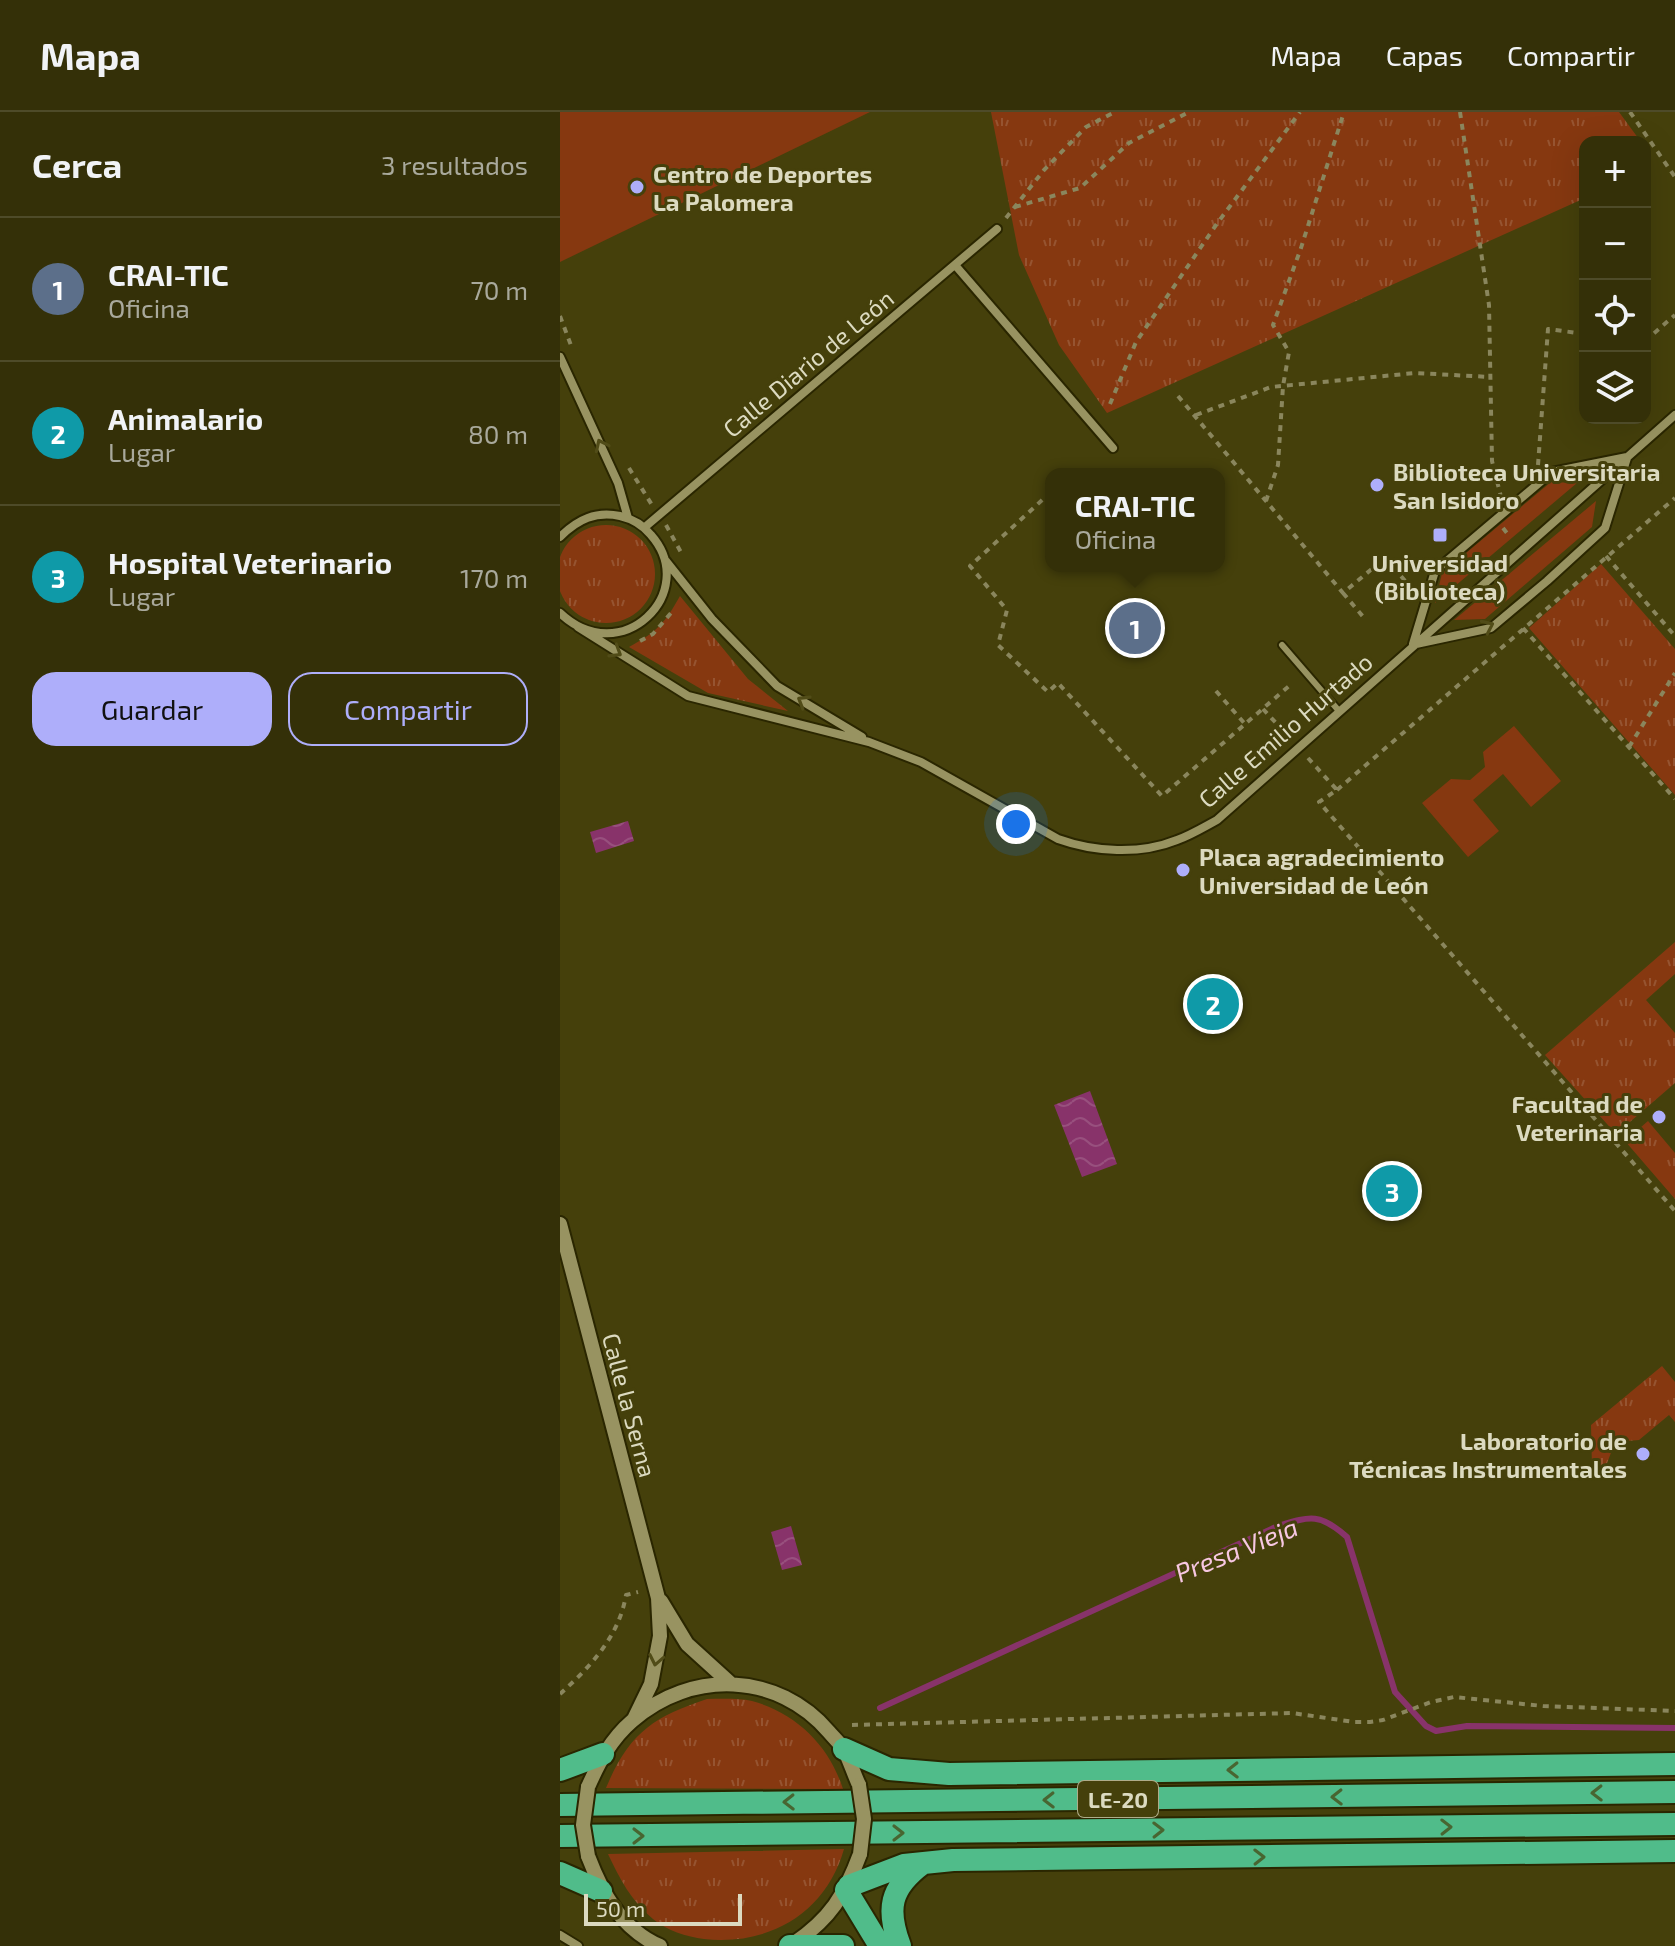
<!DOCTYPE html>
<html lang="es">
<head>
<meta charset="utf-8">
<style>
	body { margin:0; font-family:"Exo 2",sans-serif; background:#3c3812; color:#f1f3f6 }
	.controls { position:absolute; right:24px; top:24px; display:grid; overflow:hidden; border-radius:16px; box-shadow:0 8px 32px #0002 }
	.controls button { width:72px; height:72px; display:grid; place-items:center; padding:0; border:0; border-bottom:2px solid #4e4b29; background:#343008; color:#f1f3f6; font:40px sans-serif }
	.scale { position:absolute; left:24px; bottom:20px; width:158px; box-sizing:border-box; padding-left:8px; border:4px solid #dcdac0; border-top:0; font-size:22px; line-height:28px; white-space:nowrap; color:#dcdac0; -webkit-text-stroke:6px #45400b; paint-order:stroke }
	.you { position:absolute; left:456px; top:712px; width:28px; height:28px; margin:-20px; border:6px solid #fff; border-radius:50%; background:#1a73e8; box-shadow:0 0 0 12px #1a73e833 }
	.badge { display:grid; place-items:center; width:52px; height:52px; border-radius:50%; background:#aeaefa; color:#fff; font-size:26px; font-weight:700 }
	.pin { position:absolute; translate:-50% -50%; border:4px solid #fff; box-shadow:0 2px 8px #0006 }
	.popup { position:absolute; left:485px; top:356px; width:180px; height:104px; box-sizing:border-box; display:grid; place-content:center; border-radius:16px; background:#343008; filter:drop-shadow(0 2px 6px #0005); font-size:26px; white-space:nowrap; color:#a9a99c }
	.popup b { font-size:30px; color:#f1f3f6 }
	.popup::after { content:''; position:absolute; left:50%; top:100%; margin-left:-16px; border:16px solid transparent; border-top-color:#343008 }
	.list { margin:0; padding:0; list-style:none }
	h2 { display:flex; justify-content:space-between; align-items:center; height:104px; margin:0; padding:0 32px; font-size:34px }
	h2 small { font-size:26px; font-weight:400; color:#a9a99c }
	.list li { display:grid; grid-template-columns:52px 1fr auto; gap:24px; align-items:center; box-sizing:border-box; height:144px; padding:0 32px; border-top:2px solid #4e4b29 }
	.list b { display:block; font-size:30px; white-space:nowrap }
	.list p { margin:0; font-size:26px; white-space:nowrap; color:#a9a99c }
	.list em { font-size:26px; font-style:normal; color:#a9a99c }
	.actions { display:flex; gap:16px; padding:24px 32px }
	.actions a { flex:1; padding:18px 0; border:2px solid #aeaefa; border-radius:24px; text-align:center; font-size:28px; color:#aeaefa }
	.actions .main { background:#aeaefa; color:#111 }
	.icon { flex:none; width:44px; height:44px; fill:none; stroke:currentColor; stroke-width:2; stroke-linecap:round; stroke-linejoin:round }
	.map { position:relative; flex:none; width:1115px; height:1834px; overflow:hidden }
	header { display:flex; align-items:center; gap:48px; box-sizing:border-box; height:112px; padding:0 40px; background:#343008; border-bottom:2px solid #4e4b29 }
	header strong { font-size:38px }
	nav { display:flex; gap:44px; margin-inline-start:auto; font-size:28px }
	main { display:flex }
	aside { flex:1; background:#343008 }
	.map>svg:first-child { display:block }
	.grass { fill:url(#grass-tufts) }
	.garden { fill:#863810 }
	.water { fill:url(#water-waves) }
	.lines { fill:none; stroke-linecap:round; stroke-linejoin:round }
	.stream { stroke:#88336a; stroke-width:6 }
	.service-casing { stroke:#2a2600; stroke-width:10 }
	.minor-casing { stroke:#2a2600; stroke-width:12 }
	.tertiary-casing { stroke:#2a2600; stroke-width:18 }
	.trunk-casing { stroke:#2a2600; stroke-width:26 }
	.path { stroke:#8a865d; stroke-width:4; stroke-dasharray:6 6; stroke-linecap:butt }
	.service { stroke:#989361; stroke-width:6 }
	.minor { stroke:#989361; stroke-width:8 }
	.tertiary { stroke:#989361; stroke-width:14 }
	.trunk { stroke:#50bc8a; stroke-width:22 }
	.tertiary-bridge-casing { stroke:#2a2600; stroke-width:18; stroke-linecap:butt }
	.tertiary-bridge { stroke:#989361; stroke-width:14 }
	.oneway { stroke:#514c18 }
	.oneway2 { stroke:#486531 }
	.poi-dot { fill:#aeaefa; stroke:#45400b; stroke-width:3 }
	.labels { text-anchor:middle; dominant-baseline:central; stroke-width:6; stroke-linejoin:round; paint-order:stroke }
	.shield { fill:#45400b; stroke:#afac8a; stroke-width:2 }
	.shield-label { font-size:22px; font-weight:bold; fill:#dcdac0 }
	.poi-label { font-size:24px; font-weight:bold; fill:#dcdac0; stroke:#45400b; text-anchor:start }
	.street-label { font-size:24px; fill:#dcdac0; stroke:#45400b }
	.water-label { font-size:26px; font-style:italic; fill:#f7c7e2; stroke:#45400b }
</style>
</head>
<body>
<header>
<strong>Mapa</strong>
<nav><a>Mapa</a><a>Capas</a><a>Compartir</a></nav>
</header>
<main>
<aside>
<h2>Cerca<small>3 resultados</small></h2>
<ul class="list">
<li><span class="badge" style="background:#5c6f8a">1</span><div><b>CRAI-TIC</b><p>Oficina</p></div><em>70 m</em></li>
<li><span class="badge" style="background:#0f9aa8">2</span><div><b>Animalario</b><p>Lugar</p></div><em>80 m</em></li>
<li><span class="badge" style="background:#0f9aa8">3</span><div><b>Hospital Veterinario</b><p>Lugar</p></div><em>170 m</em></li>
</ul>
<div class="actions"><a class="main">Guardar</a><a>Compartir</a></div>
</aside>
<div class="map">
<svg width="1115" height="1834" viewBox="0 0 1115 1834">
	<defs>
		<pattern id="grass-tufts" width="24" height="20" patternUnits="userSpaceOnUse" patternTransform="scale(2)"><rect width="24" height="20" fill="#863810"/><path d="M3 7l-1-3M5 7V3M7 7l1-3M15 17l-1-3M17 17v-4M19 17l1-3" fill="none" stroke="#965431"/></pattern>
		<pattern id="water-waves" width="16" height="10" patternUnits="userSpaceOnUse" patternTransform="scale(2)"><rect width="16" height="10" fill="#88336a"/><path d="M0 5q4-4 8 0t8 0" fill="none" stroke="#98507e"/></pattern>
	</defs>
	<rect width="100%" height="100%" fill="#45400b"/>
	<path class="grass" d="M431,0h628l22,30h-56v56l-478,215 -48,-68 -40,-90z
		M-3 462a49 49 0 1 1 98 0a49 49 0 1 1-98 0Z
		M1041,452l74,85v146l-146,-167z
		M120,484l68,83 40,32 -80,-18 -79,-46c28,-15 36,-24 51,-51z
		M1115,830v32l-29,26 29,33v50l-59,51 -71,-79z
		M1088,1009l27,32v46l-50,-58z
		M1102,1254l13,16v40l-6,-7 -30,25 -24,2 -9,24 -14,1 -1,-42z
		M147,1587c14,0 31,-1 45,2 44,12 77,44 91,88l-237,-1c23,-55 47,-71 101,-89z
		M284,1737c-18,64 -75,97 -140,90 -17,-2 -38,-9 -51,-20 -22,-18 -33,-40 -45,-65z"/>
	<path class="garden" d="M0,0h310l-310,150z
		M991,370l26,1 -142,120 7,-30z
		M1036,389l-4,26 -107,92 -31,1z
		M954,614l47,55 -30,26 -28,-33 -30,26 26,31 -31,26 -46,-54 29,-24 19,1 15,-13 -2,-15z"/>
	<path class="water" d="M68,709l6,20 -38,12 -6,-21z
		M530,979l27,73 -35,13 -28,-72z
		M231,1414l11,39 -20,5 -11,-38z"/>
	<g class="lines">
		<path class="stream" d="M320,1596l398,-182c33,-10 42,-13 69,11l48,155 31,34 10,5 31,-5 208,2"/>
		<g class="service-casing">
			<path id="service" d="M722,533l57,66"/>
		</g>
		<g class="minor-casing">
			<path id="minor" d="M395,153l158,183
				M0,245l58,126 10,35
				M85,415l352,-298
				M0,425c18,-18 36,-26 60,-21 13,3 23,9 31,19 50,57 -30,136 -91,78
				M106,449l46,58 65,67 85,51
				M18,515l110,69 181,46 52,20 137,77c36,13 82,16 119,1 14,-5 27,-13 40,-20l458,-405
				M853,532l22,-73 117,-99 75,-15
				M856,532l75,-16 56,-47 58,-53 22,-70
				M0,1823l18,11"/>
		</g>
		<g class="tertiary-casing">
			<path id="tertiary" d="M0,1112l98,374 2,38 -9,48 -17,35
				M101,1489l26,43 43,39
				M28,1675c11,-25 23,-48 44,-66 59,-52 146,-49 197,11 5,6 12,12 16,19 5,11 9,23 14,34
				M28,1744c14,37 33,73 72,90
				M233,1832c37,-25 52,-49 67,-90"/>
		</g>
		<g class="trunk-casing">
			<path id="trunk" d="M284,1637l45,20 60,5 726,-10
				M0,1658l43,-16
				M0,1693l1115,-13
				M0,1724l1115,-12
				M0,1761l41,18
				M289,1774l55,-21 49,-5 722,-9
				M286,1778l34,56
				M230,1834h53
				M340,1834c-14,-37 -10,-58 22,-82"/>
		</g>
		<path class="path" d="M900,0l29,193 3,156 9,36
			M1070,0l45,65
			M455,95l65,-19 49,-45 60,-31
			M446,106l38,-48 42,-43 29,-15
			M0,204l12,32
			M1085,229l30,-26
			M618,284l165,197 42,-35 22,25
			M550,292l26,-62 80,-117 84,-113
			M636,303l75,-28 144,-14 76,4
			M978,353l10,-136 37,5
			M69,356l23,37
			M511,362l4,-4
			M491,380l-81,74 37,44 -9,35 50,47 10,-9 104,113 127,-110
			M706,389l12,-36 5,-79 6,-34 -16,-27 28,-77 43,-136
			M106,413l17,31
			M943,416l7,9
			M1046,444l69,80
			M783,481l22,26
			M963,516l152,171
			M80,529l13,-7 18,-21
			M656,579l29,33
			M703,597l26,28
			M1069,635l46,-74
			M748,646l29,32 -18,12 356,409
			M777,678l338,-292
			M0,1582c30,-27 59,-57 66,-99l12,-3
			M292,1613l440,-12 62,9h16l13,-2 48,-18 23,-5 89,9 132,5"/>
		<use href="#service" class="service"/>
		<use href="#minor" class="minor"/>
		<use href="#tertiary" class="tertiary"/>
		<use href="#trunk" class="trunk"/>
		<g class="tertiary-bridge-casing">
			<path id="tertiary-bridge" d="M299,1673l5,34 -4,35
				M28,1675l-5,38 5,31"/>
		</g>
		<use href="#tertiary-bridge" class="tertiary-bridge"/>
	</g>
	<defs><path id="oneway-chevron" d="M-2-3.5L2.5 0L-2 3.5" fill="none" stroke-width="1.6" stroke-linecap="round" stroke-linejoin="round" transform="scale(2)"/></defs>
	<g class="oneway">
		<use href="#oneway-chevron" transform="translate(41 333) rotate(-115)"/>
		<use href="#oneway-chevron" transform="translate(928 514) rotate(-25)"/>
		<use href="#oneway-chevron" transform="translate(56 540) rotate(32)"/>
		<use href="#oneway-chevron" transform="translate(243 589) rotate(-149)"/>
		<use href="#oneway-chevron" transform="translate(96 1548) rotate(101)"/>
	</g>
	<g class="oneway2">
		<use href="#oneway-chevron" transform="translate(673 1658) rotate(179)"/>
		<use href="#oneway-chevron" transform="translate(1037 1681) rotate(179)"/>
		<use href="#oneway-chevron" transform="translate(777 1685) rotate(179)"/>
		<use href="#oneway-chevron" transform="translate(489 1688) rotate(179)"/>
		<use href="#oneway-chevron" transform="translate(229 1690) rotate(179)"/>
		<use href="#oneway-chevron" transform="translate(886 1715) rotate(-1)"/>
		<use href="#oneway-chevron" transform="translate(598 1718) rotate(-1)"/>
		<use href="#oneway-chevron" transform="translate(338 1721)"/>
		<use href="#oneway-chevron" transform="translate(78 1724)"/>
		<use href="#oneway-chevron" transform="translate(699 1745) rotate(-1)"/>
	</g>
	<g class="poi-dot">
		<circle cx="77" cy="75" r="8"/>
		<circle cx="817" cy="373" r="8"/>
		<rect x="872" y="415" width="16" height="16" rx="4"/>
		<circle cx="623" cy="758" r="8"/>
		<circle cx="1099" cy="1005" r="8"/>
		<circle cx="1083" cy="1342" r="8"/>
	</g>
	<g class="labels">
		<rect class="shield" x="518" y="1669" width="80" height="36" rx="6"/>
		<g class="shield-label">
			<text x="558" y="1687">LE-20</text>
		</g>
		<g class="poi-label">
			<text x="93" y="61">Centro de Deportes<tspan x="93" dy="28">La Palomera</tspan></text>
			<text x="833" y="359">Biblioteca Universitaria<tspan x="833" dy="28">San Isidoro</tspan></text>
			<text x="880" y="450" text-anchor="middle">Universidad<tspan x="880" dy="28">(Biblioteca)</tspan></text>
			<text x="639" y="744">Placa agradecimiento<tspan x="639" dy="28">Universidad de León</tspan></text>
			<text x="1083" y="991" text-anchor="end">Facultad de<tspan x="1083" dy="28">Veterinaria</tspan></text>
			<text x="1067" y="1328" text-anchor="end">Laboratorio de<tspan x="1067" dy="28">Técnicas Instrumentales</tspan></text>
		</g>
		<g class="street-label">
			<text transform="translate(248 251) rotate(-40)">Calle Diario de León</text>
			<text transform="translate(725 618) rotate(-41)">Calle Emilio Hurtado</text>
			<text transform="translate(70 1293) rotate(75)">Calle la Serna</text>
		</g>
		<g class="water-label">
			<text transform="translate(676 1437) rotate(-22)">Presa Vieja</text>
		</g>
	</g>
</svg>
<div class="controls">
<button>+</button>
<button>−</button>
<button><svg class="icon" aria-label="locate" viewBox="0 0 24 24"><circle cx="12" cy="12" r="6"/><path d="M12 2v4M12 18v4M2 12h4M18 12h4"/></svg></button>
<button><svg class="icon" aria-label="layers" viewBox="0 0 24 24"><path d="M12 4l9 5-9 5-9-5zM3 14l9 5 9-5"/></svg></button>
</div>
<div class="scale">50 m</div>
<div class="you"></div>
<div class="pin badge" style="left:575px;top:516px;background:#5c6f8a">1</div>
<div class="popup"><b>CRAI-TIC</b>Oficina</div>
<div class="pin badge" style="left:653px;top:892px;background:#0f9aa8">2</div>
<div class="pin badge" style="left:832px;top:1079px;background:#0f9aa8">3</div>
</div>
</main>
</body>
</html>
